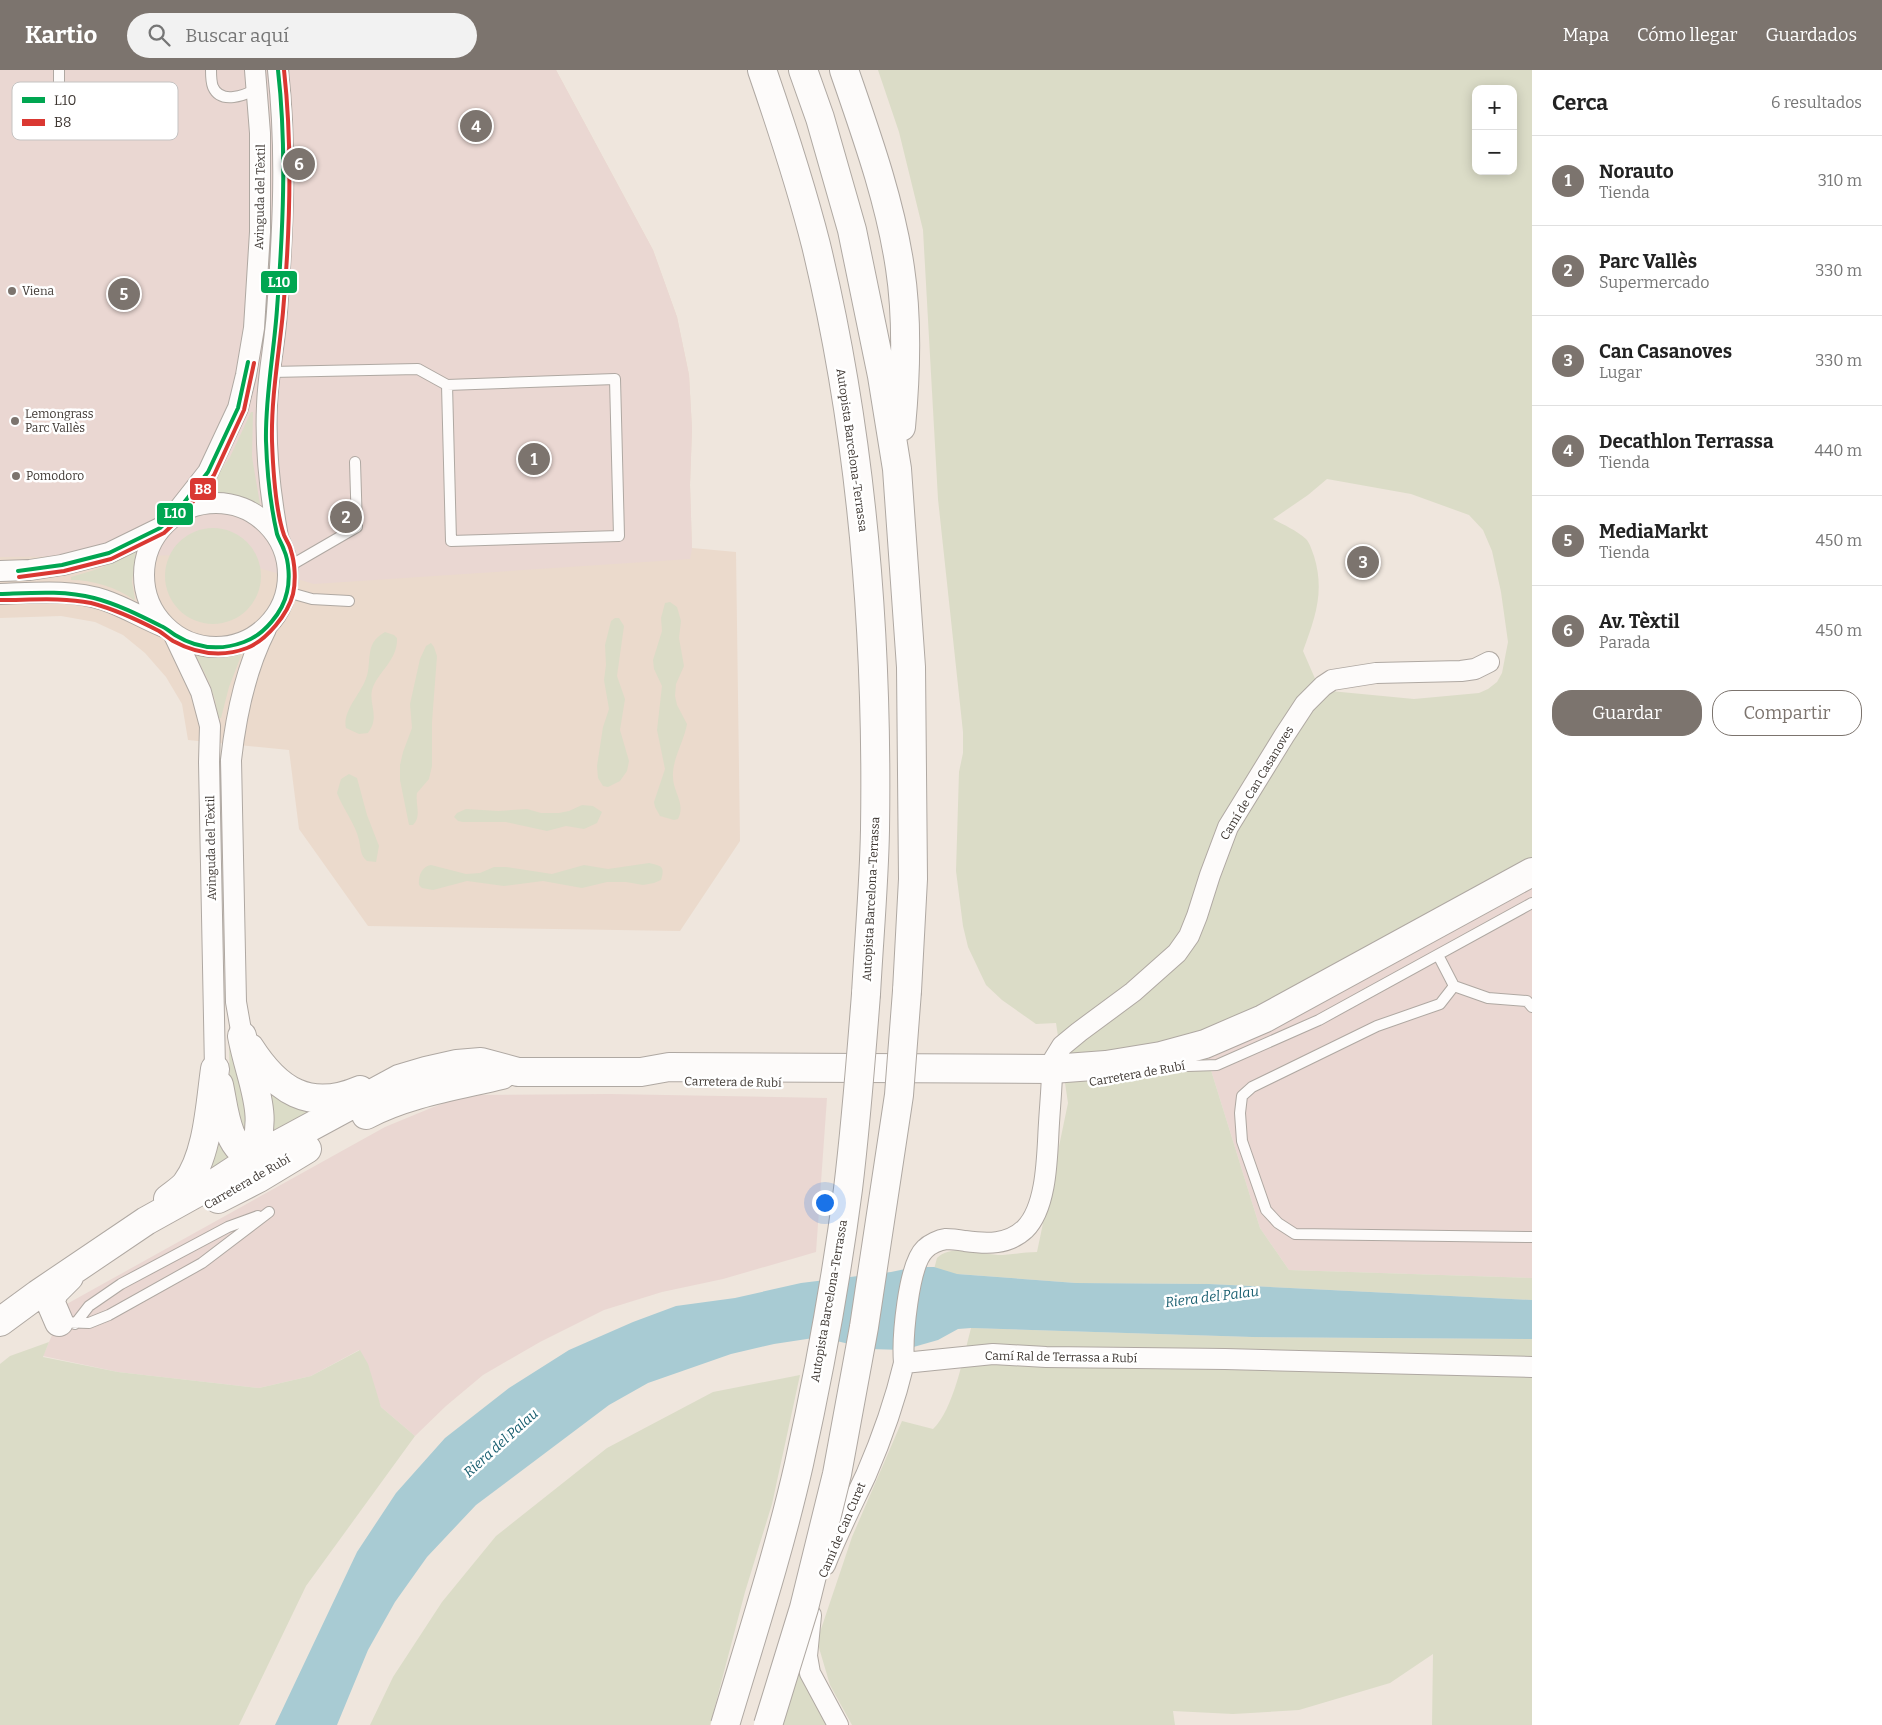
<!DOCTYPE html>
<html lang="es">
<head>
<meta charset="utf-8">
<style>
	body { margin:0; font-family:Bitter,serif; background:#f2f2f2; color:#222 }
	.controls { position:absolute; right:15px; top:15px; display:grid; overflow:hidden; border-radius:10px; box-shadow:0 2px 12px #0003 }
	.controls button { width:45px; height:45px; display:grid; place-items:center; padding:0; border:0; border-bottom:1px solid #e0e0e0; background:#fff; color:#222; font:25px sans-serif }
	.you { position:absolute; left:824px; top:1132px; width:18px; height:18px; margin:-12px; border:4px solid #fff; border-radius:50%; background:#1a73e8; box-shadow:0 0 0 8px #1a73e833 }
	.badge { display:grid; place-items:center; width:32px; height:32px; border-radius:50%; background:#7c746e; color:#fff; font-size:16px; font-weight:700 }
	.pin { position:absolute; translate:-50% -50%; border:2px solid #fff; box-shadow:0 1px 5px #0006 }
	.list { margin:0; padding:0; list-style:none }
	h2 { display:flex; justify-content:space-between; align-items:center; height:65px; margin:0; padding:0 20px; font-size:21px }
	h2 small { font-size:16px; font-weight:400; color:#767676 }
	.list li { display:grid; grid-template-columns:32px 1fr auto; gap:15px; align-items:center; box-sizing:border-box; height:90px; padding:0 20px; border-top:1px solid #e0e0e0 }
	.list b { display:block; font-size:19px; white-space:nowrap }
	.list p { margin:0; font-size:16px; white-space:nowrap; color:#767676 }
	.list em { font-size:16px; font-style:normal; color:#767676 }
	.actions { display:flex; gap:10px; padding:15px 20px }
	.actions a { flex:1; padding:11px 0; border:1px solid #7c746e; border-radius:20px; text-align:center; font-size:18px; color:#7c746e }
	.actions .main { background:#7c746e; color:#fff }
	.icon { flex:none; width:28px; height:28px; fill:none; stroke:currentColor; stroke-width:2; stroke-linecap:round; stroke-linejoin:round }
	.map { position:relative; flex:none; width:1532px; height:1655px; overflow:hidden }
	header { display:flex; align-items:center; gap:30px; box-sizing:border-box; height:70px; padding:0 25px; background:#7c746e; color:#fff }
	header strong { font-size:24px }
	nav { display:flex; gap:28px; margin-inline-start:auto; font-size:18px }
	.search { width:350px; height:45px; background:#f2f2f2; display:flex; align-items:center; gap:12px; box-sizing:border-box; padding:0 18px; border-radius:28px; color:#767676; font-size:19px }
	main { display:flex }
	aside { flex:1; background:#fff }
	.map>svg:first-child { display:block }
	.built { fill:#ebdacc }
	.industrial { fill:#ead7d2 }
	.green { fill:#dbdcc7; fill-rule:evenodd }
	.water { fill:#a8cbd3 }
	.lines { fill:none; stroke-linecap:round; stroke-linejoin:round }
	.lane-casing { stroke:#afa8a2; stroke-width:12 }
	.street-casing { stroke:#afa8a2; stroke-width:22 }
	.secondary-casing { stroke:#afa8a2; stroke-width:30 }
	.highway-casing { stroke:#afa8a2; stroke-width:30 }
	.lane { stroke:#fdfbfa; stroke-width:10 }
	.street { stroke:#fdfbfa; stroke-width:20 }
	.secondary { stroke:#fdfbfa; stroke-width:28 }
	.highway { stroke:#fdfbfa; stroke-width:28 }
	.highway-bridge-casing { stroke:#afa8a2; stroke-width:30; stroke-linecap:butt }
	.highway-bridge { stroke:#fdfbfa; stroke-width:28 }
	.bus-1-casing { stroke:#fff; stroke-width:8 }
	.bus-2-casing { stroke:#fff; stroke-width:8 }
	.bus-1 { stroke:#00a651; stroke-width:4 }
	.bus-2 { stroke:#da3832; stroke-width:4 }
	.poi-dot { fill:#7c746e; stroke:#fff; stroke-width:2 }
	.labels { text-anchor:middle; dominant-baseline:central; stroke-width:5; stroke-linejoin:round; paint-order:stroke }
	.street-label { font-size:12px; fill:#3e3732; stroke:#fff }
	.poi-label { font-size:12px; fill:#3e3732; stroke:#fff; text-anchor:start }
	.water-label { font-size:14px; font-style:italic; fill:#185e6f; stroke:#fff }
	.key { fill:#fff; stroke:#c5c3c2; stroke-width:1 }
	.key-label { font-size:14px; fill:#3e3732 }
	.line-badge { stroke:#fff; stroke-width:2 }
	.badge-label { font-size:14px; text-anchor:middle; font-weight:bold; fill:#fff }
</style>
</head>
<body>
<header>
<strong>Kartio</strong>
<div class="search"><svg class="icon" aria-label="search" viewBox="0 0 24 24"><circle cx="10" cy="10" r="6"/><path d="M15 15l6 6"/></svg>Buscar aquí</div>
<nav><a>Mapa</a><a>Cómo llegar</a><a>Guardados</a></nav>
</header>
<main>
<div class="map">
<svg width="1532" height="1655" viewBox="0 0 1532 1655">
	<rect width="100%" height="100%" fill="#efe6dd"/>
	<path class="built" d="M0,0h556l97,180 24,67 12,58 3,54 -2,56 2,63 44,4 4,289 -60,90 -312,-5 -69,-97 -10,-79 -101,-10 -6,-36 -16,-27 -21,-24 -22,-18 -28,-13 -34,-6 -61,2z"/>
	<path class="industrial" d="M0,0h556l97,180 24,67 12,58 3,54 -2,56 2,64 -2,10 -376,25 -100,-29 -214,2z
		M1532,789v419l-243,-8 -29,-42 -59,-190z
		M610,1024l217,4 -11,154 -93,27 -61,13 -58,18 -64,32 -57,33 -37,31 -31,30 -34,-29 -22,-57 -48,26 -52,12 -141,-16 -75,-16 22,-51 320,-178 46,-19 35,-13z"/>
	<path class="green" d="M878,0h654v789l-331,179 59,190 29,42 243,8v22l-323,-16 -133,-1 -118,-9 -13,2 -12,-3 4,-15c15,-14 42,-4 61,-3 12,0 26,-3 39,-3l31,-149 -12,-80 -20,1 -34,-24 -16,-15 -18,-38 -5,-21 -7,-55 3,-99 4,-19v-21l-25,-233 -15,-269 -24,-98zM1476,19h37v82h-37zM1327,409l84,15 58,21 14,15 9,21 9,41 7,50 -6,31 -5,9 -9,7 -9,4 -65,6 -94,-9 -17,-39c12,-33 22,-59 11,-95 -2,-5 -4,-13 -8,-17 -10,-9 -22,-14 -33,-20l35,-24z
		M251,342h2l-1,45 9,53c-18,-12 -37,-17 -58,-15l27,-38z
		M165 506a48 48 0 1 1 96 0a48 48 0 1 1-96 0Z
		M136,481l-4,31 3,17 -1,1c-17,-13 -42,-20 -63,-20v-3l30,-9z
		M670,532l7,5 4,14 -2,17 5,28 -8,18 -1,12 2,9 10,19c-3,18 -15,35 -14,53 0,15 13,27 5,42l-4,1 -14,-4 -5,-9 -1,-5 11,-33 -8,-39 5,-44 -8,-17 -1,-9 9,-29 -1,-13 4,-15z
		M615,548h4l5,8 -7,50 8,23 -5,31 9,31 -2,10 -7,10 -12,6 -5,-1 -5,-8 -1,-12 6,-39 6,-18 -5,-29 2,-15 -1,-20 6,-24z
		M385,562l9,3 3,3c1,21 -17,32 -24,49 -6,16 8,29 -5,46l-9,1 -13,-6c-4,-15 13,-33 19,-47 6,-12 2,-27 8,-38 3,-5 7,-8 12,-11z
		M431,573l3,4 3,9 -5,66v44l-3,13 -12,14c-2,11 5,23 -4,32h-4l-9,-45v-15l3,-13 9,-24 -2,-24 10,-45 6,-13z
		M237,584l4,2 -12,31 -8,31h-3l-3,-18 -6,-18 -13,-26 24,2z
		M349,704l8,4 10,37 12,31 -3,16 -9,-1c-7,-6 -6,-12 -8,-21 -4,-17 -16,-31 -22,-47l4,-14z
		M582,735l11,1 9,6 -5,11 -13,6 -18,-3 -19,5 -41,-9h-43l-5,-1 -4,-4 3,-4 9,-4 32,2 29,-2 14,4h18l10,-2z
		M649,793c13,3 16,3 12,17l-7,3 -11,2 -17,-3h-19l-25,6 -39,-7 -39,5 -37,-5 -34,9 -11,-2 -3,-3c-1,-9 3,-19 12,-20l35,9 14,-1 14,-6h12l46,7 32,-9 24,4z
		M233,976l19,83 -9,4 -13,-43 -1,-43z
		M267,1019l56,22 -50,31z
		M216,1060l21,30 -34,15z
		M971,1258l281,9 280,2v386h-100l1,-71 -43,29 -91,27 -66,4 -60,-3 2,14h-323l-22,-40 -13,-44 35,-104 50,-116 31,8c20,-18 31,-74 38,-101z
		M49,1272l-6,15 75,15 141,16 52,-12 49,-26 8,14 13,43 34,29 -109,150 -67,139h-239v-361l10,-8z
		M800,1305l-28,129 -27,88 -35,133h-340l23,-48 49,-75 54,-66 111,-88 106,-56z
		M798,1602l31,53h-48z"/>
	<path class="water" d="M915,1197h19l23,7 119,9 133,1 323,16v39l-280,-2 -281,-9 -13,1 -20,11 -35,10 -33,-1 -50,-12 -46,7 -43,10 -83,29 -39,22 -133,100 -49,52 -32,45 -27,48 -31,75h-62l82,-173 39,-59 49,-55 64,-50 60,-38 64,-28 43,-16 59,-8 66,-15 90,-11z"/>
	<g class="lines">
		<g class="lane-casing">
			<path id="lane" d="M59,0v21l6,31
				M211,0c0,5 0,12 2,17 8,18 32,8 44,2
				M271,302l147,-3 29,16
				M615,309l4,157 -168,5 -4,-156z
				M288,497l69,-40 -2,-65
				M287,522l25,7 37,2
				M1438,885l16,31 34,12 39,3 5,6
				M1454,916l-14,18 -63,22 -125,61 -10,9 -2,17 2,28 24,69 12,13 17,11 237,3
				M1188,996l29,-1 102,-45 213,-117
				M60,1252l29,1 20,-8 93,-52 67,-51
				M75,1254l14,-18 32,-22 107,-57 30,-11"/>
		</g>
		<g class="street-casing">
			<path id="street" d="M144 505a72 72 0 1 1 144 0a72 72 0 1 1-144 0Z
				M175,444l33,-42 30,-64 8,-33 8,-47 6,-96v-99l-5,-63
				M278,467c-8,-44 -13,-87 -11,-131 1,-32 8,-63 10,-94 6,-81 10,-162 1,-242
				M0,501l30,-1 32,-5 47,-12 51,-25
				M0,524c34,-1 71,-5 104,6 21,7 40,19 60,27
				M174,565l27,57 9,34 -1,36 6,307
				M1489,592l-14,7 -14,2 -85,2 -44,7 -9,6 -18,18 -21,32 -56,91 -18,48 -13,41 -8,20 -12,17 -44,39 -54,40 -17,14 -8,13 -2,10c0,18 -2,36 -3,54 -2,29 -1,83 -24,106 -17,16 -38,15 -60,12 -6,-1 -13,-2 -19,-2 -7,1 -16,5 -21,10 -17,16 -23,90 -21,114l89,-9 53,3 179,2 307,8
				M242,966l-6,-34 -5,-242c5,-45 14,-90 35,-131
				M825,1495c12,-31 27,-60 41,-90 16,-37 29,-74 38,-112
				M811,1545l-4,41 3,17 28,52"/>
		</g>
		<g class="secondary-casing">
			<path id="secondary" d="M242,966c10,52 30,78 7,131
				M250,978c27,42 59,64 110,42
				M219,1015c5,22 7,64 34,72 4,2 11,1 16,1
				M366,1045c42,-22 90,-29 136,-40
				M168,1129c6,-5 13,-9 18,-15 22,-29 24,-80 29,-115
				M218,1129l41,-21 48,-29
				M0,1252l38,-28 108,-73 72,-40 35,-23 146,-79 27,-8 31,-7 24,-2 37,10h123l28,-5 383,2 54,-4 55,-9 44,-12 58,-25 269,-147
				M59,1252l-9,-21 5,-10 14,-14"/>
		</g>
		<g class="highway-casing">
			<path id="highway" d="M762,0c20,58 39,116 54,175 46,191 62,389 59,585 -1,54 -6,109 -9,164
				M803,0l17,48 32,112 30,146 15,93 14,198 2,212 -6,112
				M844,0c22,64 46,130 56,198 8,53 6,106 1,159"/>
		</g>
		<use href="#lane" class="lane"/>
		<use href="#street" class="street"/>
		<use href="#secondary" class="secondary"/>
		<use href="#highway" class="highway"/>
		<g class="highway-bridge-casing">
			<path id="highway-bridge" d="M725,1655c26,-87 54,-173 74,-261 20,-91 37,-183 49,-275 8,-65 13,-130 18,-195
				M768,1655l36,-117 33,-134 27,-147 35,-232 8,-104"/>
		</g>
		<use href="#highway-bridge" class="highway-bridge"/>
		<g class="bus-1-casing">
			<path id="bus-1" d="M18,501l44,-6 47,-12 51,-25 15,-14 33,-42 30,-64 10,-46
				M0,524c30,-1 64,-4 94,4 23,6 45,17 67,28 5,2 9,6 14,9 21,13 45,16 69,7 20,-7 39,-30 43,-50 3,-12 2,-31 -3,-42 -2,-6 -5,-10 -7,-16 -7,-31 -10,-62 -11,-93 -1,-44 8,-88 11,-132 6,-79 10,-160 1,-239"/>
		</g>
		<g class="bus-2-casing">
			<path id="bus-2" d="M19,507l45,-6 47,-12 53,-26 16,-15 34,-43 30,-65 10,-47
				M0,530c30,0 62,-3 91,3 23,6 47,17 68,28 5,3 9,7 14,10 24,13 48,17 74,7 20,-8 41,-34 46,-54 3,-13 2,-31 -2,-43 -1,-6 -5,-11 -7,-16 -9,-26 -11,-66 -12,-94 -1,-43 7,-87 11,-129 7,-80 10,-162 1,-242"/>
		</g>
		<use href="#bus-1" class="bus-1"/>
		<use href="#bus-2" class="bus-2"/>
	</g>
	<g class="poi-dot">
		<circle cx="12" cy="221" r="5"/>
		<circle cx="15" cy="351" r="5"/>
		<circle cx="16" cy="406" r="5"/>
	</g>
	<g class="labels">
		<g class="street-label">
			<text transform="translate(260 127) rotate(-89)">Avinguda del Tèxtil</text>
			<text transform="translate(852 380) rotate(82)">Autopista Barcelona-Terrassa</text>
			<text transform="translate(1257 713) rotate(-59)">Camí de Can Casanoves</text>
			<text transform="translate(211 778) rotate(-91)">Avinguda del Tèxtil</text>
			<text transform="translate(871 829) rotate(-87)">Autopista Barcelona-Terrassa</text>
			<text transform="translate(1137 1004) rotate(-10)">Carretera de Rubí</text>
			<text transform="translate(733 1012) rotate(1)">Carretera de Rubí</text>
			<text transform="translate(247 1112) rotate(-30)">Carretera de Rubí</text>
			<text transform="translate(829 1231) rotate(-80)">Autopista Barcelona-Terrassa</text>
			<text transform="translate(1061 1287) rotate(1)">Camí Ral de Terrassa a Rubí</text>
			<text transform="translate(842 1460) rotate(-67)">Camí de Can Curet</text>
		</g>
		<g class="poi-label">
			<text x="22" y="221">Viena</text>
			<text x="25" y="344">Lemongrass<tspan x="25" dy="14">Parc Vallès</tspan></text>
			<text x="26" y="406">Pomodoro</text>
		</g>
		<g class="water-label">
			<text transform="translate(1212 1227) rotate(-7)">Riera del Palau</text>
			<text transform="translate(501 1373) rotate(-42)">Riera del Palau</text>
		</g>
	</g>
	<rect x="12" y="12" width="166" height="58" rx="8" class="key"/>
	<rect x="22" y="27" width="23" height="6" fill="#00a651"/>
	<rect x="22" y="49" width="23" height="7" fill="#da3832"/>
	<g class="key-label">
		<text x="54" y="35">L10</text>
		<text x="54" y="57">B8</text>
	</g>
	<g class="line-badge">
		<rect x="260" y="200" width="38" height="24" rx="5" fill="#00a651"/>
		<rect x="189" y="407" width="28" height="24" rx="5" fill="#da3832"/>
		<rect x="156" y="432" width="38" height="24" rx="5" fill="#00a651"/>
	</g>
	<g class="badge-label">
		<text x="279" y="217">L10</text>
		<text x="203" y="424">B8</text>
		<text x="175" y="448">L10</text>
	</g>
</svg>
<div class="controls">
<button>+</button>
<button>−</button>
</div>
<div class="you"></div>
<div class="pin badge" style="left:534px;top:389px">1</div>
<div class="pin badge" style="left:346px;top:447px">2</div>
<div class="pin badge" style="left:1363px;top:492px">3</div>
<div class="pin badge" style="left:476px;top:56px">4</div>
<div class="pin badge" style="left:124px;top:224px">5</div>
<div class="pin badge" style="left:299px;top:94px">6</div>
</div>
<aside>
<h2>Cerca<small>6 resultados</small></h2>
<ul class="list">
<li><span class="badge">1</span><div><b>Norauto</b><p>Tienda</p></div><em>310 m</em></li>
<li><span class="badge">2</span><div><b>Parc Vallès</b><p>Supermercado</p></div><em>330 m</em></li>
<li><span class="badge">3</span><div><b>Can Casanoves</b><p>Lugar</p></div><em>330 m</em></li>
<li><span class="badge">4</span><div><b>Decathlon Terrassa</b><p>Tienda</p></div><em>440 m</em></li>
<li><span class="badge">5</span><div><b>MediaMarkt</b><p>Tienda</p></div><em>450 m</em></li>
<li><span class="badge">6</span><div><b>Av. Tèxtil</b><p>Parada</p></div><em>450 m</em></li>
</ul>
<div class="actions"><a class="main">Guardar</a><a>Compartir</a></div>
</aside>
</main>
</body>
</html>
